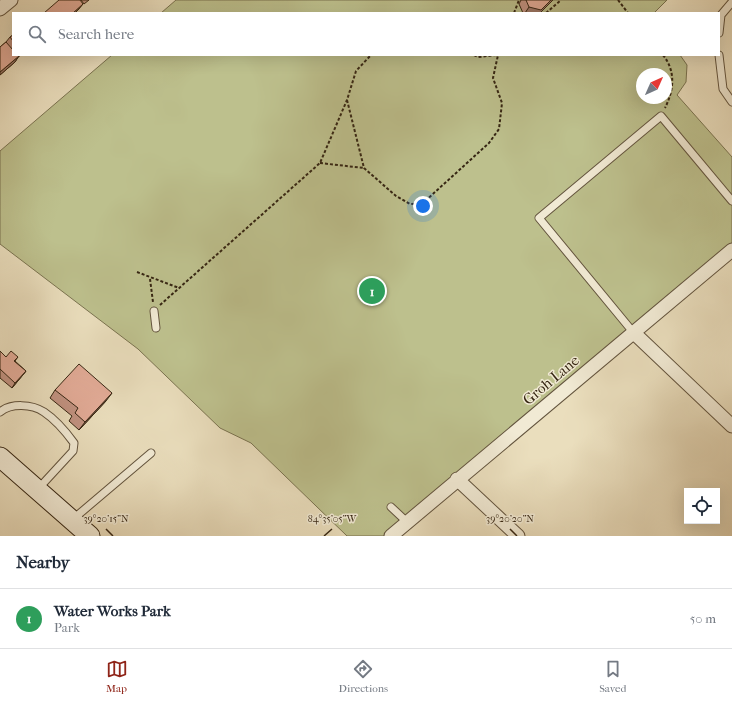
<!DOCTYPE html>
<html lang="en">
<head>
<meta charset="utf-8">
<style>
	body { margin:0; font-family:"IM FELL French Canon",serif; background:#f6f6f7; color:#1f2937 }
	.controls { position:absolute; right:12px; bottom:12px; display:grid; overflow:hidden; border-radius:0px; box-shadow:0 4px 16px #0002 }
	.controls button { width:36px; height:36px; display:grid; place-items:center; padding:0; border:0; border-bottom:1px solid #e0e1e3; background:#fff; color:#1f2937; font:20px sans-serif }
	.compass { position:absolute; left:636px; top:68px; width:36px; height:36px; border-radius:50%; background:#fff; box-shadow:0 4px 16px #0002; rotate:45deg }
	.you { position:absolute; left:423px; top:206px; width:14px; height:14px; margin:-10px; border:3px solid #fff; border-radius:50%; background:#1a73e8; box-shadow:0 0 0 6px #1a73e833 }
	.badge { display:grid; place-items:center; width:26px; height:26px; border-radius:50%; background:#8f2418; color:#fff; font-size:13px; font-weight:700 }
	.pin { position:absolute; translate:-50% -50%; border:2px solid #fff; box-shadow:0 1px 4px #0006 }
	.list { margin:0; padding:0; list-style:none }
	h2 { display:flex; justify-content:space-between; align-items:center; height:52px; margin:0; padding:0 16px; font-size:17px }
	h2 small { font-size:13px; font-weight:400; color:#747a83 }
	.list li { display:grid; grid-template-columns:26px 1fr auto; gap:12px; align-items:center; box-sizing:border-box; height:60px; padding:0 16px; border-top:1px solid #e0e1e3 }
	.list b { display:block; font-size:15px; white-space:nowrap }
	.list p { margin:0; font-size:13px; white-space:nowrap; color:#747a83 }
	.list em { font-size:13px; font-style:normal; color:#747a83 }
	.icon { flex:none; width:22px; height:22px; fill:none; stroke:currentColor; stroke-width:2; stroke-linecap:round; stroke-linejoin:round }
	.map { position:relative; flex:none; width:732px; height:536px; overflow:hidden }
	.search { position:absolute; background:#fff; box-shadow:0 4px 16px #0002; left:12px; right:12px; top:12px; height:44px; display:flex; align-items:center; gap:10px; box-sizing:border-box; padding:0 14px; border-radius:0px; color:#747a83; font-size:15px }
	.sheet { height:112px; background:#fff }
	nav { display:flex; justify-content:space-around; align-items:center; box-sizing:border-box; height:56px; border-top:1px solid #e0e1e3; background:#fff; font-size:11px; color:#747a83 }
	nav a { display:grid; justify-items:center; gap:2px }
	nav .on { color:#8f2418 }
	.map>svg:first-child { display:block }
	.green { fill:#bdc08d; stroke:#7a7350; fill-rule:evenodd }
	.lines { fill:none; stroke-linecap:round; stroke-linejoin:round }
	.lane-casing { stroke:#63543e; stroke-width:9 }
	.street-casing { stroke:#63543e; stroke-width:15 }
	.secondary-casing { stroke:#362613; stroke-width:21 }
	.path { stroke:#362613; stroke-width:2; stroke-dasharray:3 2; stroke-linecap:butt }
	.lane { stroke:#f1ead4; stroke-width:7 }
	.street { stroke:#f1ead4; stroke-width:13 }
	.secondary { stroke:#f1ead4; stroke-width:19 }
	.wall { fill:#c29382; stroke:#362613 }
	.shaded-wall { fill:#9e786a; stroke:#362613 }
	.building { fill:#e2ab97; stroke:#362613 }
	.ticks { fill:none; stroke:#362613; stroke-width:1.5 }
	.labels { text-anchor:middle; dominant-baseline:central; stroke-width:3; stroke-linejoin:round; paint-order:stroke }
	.street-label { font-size:15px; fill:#362613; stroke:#f1ead4 }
	.ticks-label { font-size:10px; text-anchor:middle; fill:#362613; stroke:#f1ead4; stroke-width:3; stroke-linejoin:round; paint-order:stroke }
</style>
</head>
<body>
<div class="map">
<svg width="732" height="536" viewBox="0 0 732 536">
	<rect width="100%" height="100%" fill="#eadebd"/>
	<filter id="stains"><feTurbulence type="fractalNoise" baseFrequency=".005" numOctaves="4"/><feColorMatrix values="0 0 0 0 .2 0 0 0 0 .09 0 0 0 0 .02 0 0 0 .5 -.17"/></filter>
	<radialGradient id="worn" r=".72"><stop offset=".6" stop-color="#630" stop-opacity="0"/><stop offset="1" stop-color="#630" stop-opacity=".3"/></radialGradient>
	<path class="green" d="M176,0h491l-13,13h-493z
		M112,55h568l7,10 -1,17 -9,13 55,62v93l-341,286h-44l-96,-93 -31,-15 -82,-79 -138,-105v-93zM642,74h24v24h-24z"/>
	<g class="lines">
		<g class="lane-casing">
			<path id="lane" d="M719,33l2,-18 11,-13
				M719,55l4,34 9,13
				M154,311l2,17
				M633,332l-94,-114 122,-102 71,85
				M0,412c11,-9 32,-8 44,0 12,8 22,20 30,31l-1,8 -35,38
				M391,507l16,15
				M72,520l79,-67"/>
		</g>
		<g class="street-casing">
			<path id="street" d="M0,9l11,-9
				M633,332l99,94
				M457,479l61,57
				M391,536l341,-286"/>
		</g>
		<g class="secondary-casing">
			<path id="secondary" d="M0,457l90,79"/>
		</g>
		<path class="path" d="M618,0l10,13
			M514,13l5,-13
			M546,13l15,-13
			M474,55l4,2 19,-2
			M663,55c13,16 11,35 2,53
			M347,100l17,68 32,28 14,8 13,-1 66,-60 10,-14 3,-26 -9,-25 5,-23
			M320,163l44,5
			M137,272l42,16
			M150,279l3,23
			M160,305l160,-142 27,-63 9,-29 15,-16"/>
		<use href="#lane" class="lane"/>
		<use href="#street" class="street"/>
		<use href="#secondary" class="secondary"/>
	</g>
	<path class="wall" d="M81,0h8l-5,4z
		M521,0h32l-13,13h-17l-4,-9z
		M13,35v20h8l-3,2 -3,5 -15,13v-28l6,-5 4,-5z
		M0,351l6,6h12l-3,4 11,10 -4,5 -10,12 -12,-10z
		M55,390l51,11 -27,29 -10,-9 3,-5 -22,-18z"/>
	<path class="shaded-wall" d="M551,0h2l-13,13h-15l4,-6z
		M83,4l-4,5 -4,4h-2z
		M19,56l-4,6 -15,13v-3z
		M26,371l-4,5 -10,12 3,-5z
		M112,393l-6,8 -27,29 6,-8z"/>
	<path class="building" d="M59,0h21l3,4 -10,9h-29z
		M526,0h25l-10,10 -12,-3z
		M13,35v6l-3,-4z
		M6,42l7,8v5h5l1,1 -19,16v-25z
		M0,351l6,6 5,-6 7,6 -4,4 12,10 -11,12 -15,-14z
		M79,364l33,29 -27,29 -10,-9 3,-5 -23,-18z"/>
	<path class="ticks" d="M106,529l7,7M510,529l7,7M324,536l8,-7"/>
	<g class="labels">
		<g class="street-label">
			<text transform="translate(551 380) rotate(-40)">Groh Lane</text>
		</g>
	</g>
	<g class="ticks-label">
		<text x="332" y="522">84°35'05"W</text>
		<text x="106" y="522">39°20'15"N</text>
		<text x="510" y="522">39°20'20"N</text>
	</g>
	<rect width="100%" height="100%" filter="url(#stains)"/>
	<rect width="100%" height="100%" fill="url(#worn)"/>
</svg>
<div class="controls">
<button><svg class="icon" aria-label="locate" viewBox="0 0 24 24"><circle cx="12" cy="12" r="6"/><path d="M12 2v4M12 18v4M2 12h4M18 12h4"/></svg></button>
</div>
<svg class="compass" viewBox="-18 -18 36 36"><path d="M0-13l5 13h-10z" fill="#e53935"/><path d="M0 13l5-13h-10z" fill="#747a83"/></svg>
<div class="you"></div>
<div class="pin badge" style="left:372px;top:291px;background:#2e9e5b">1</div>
<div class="search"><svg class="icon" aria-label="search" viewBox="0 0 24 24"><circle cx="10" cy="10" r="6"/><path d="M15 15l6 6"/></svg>Search here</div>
</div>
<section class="sheet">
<h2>Nearby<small></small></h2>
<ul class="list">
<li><span class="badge" style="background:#2e9e5b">1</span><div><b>Water Works Park</b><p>Park</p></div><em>50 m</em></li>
</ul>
</section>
<nav>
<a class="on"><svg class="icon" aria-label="map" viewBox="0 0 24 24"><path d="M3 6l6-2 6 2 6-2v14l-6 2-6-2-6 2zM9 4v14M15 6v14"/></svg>Map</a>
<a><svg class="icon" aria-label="directions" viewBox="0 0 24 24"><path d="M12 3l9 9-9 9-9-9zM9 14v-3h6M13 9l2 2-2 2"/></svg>Directions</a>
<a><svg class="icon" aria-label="saved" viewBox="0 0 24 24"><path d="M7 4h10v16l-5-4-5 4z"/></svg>Saved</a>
</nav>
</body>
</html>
